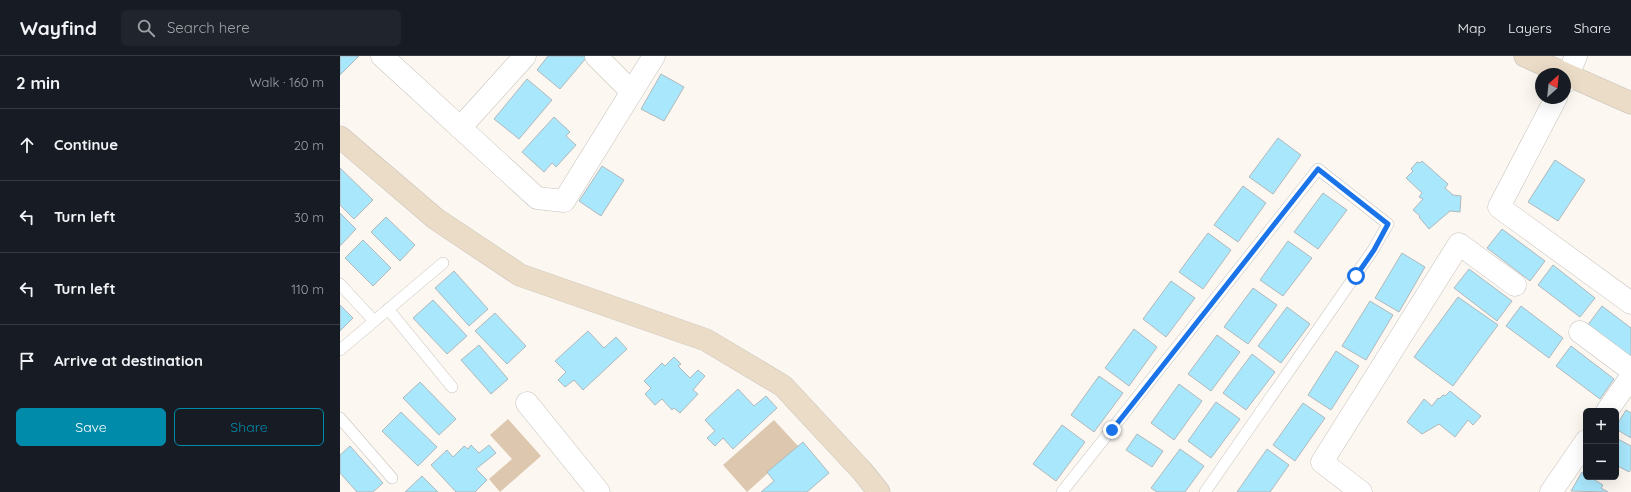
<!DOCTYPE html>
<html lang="en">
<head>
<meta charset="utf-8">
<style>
	body { margin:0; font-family:Quicksand,sans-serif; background:#20242c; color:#f1f3f6 }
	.controls { position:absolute; right:12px; bottom:12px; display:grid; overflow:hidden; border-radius:6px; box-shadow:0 4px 16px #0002 }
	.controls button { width:36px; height:36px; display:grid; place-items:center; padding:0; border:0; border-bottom:1px solid #363941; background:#171b24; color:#f1f3f6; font:20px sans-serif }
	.compass { position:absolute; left:1195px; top:12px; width:36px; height:36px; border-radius:50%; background:#171b24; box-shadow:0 4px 16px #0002; rotate:27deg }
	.stop { position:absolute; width:12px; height:12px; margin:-9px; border:3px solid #1a73e8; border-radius:50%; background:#fff }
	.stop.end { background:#1a73e8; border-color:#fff; box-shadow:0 1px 4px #0008 }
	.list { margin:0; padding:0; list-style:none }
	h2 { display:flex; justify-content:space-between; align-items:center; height:52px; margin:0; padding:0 16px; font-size:17px }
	h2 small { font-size:13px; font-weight:400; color:#9ea1a6 }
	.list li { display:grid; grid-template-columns:26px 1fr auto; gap:12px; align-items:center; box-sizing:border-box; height:72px; padding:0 16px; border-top:1px solid #363941 }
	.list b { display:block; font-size:15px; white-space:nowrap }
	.list em { font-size:13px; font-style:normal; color:#9ea1a6 }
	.actions { display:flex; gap:8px; padding:12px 16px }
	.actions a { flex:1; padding:9px 0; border:1px solid #018baa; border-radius:6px; text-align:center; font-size:14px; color:#018baa }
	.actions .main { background:#018baa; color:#fff }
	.icon { flex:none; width:22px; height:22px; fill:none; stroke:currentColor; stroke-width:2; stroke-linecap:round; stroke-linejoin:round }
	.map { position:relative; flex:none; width:1291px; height:436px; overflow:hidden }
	header { display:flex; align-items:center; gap:24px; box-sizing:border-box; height:56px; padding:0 20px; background:#171b24; border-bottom:1px solid #363941 }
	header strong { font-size:19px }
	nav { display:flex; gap:22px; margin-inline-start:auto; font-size:14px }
	.search { width:280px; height:36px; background:#20242c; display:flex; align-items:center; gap:10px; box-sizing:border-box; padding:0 14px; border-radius:6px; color:#9ea1a6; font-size:15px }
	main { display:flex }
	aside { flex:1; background:#171b24 }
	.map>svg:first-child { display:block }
	.green { fill:#ddc8af }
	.building { fill:#a9e7fc; stroke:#b0b8bb }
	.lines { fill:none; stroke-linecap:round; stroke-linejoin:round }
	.lane-casing { stroke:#c6c1bb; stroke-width:12 }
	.street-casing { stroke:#c6c1bb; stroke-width:23 }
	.secondary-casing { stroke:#c6c1bb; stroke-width:23 }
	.lane { stroke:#fff; stroke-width:11 }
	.street { stroke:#fff; stroke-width:22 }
	.secondary { stroke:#ebdcc7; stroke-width:22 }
	.route { stroke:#1a73e8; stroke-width:5 }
</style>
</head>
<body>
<header>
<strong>Wayfind</strong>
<div class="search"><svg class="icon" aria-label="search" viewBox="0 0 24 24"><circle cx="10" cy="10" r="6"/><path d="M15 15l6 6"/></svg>Search here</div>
<nav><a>Map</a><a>Layers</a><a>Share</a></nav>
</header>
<main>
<aside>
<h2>2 min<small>Walk · 160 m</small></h2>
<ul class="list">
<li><svg class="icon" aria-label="ahead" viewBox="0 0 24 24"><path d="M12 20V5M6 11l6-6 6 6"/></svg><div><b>Continue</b></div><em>20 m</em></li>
<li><svg class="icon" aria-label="left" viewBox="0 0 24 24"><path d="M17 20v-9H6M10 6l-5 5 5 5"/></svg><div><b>Turn left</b></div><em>30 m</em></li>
<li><svg class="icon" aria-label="left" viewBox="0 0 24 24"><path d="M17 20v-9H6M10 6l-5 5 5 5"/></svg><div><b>Turn left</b></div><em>110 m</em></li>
<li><svg class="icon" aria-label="arrive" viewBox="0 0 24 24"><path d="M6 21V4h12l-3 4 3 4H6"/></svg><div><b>Arrive at destination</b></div></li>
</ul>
<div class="actions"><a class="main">Save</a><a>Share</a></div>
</aside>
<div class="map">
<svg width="1291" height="436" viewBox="0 0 1291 436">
	<rect width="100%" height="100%" fill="#fcf7f1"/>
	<path class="green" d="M168,363l33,37 -41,36 -11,-13 23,-20 -22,-24z
		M434,364l24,26 -51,46 -24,-27z"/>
	<path class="building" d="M0,0h19l-19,19z
		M208,0h36l2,2 -26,31 -23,-19z
		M321,18l23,13 -20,34 -23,-12z
		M187,23l25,21 -33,39 -25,-20z
		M214,61l16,15 -4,4 10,9 -20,22 -4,-4 -8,9 -22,-20z
		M938,82l23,17 -28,39 -24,-17z
		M1215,104l30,20 -27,41 -30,-19z
		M1082,105l26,23 -3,4 8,7 8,1 -1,16 -10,-1 -21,18 -10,-12 1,-1 -7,-6 10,-11 -4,-2 3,-4 -16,-15 7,-7 -2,-2 6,-7 3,1z
		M262,110l22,14 -23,36 -22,-15z
		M0,112l33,32 -19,19 -14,-14z
		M903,130l23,17 -28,39 -24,-17z
		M983,137l24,17 -29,39 -24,-17z
		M0,157l16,16 -16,17z
		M46,161l29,28 -15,16 -29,-29z
		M1162,173l43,32 -15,20 -43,-33z
		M868,177l23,17 -28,39 -24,-17z
		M23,184l28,28 -18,18 -28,-28z
		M948,185l24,17 -29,38 -23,-16z
		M1062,197l23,14 -26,45 -24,-14z
		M1213,209l42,33 -15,19 -42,-32z
		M1129,213l43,32 -15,20 -43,-33z
		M114,215l34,38 -19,17 -34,-38z
		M831,225l24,17 -29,39 -23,-18z
		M913,232l24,17 -29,39 -24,-17z
		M1118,241l40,28 -45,61 -39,-29z
		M93,244l34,36 -20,18 -34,-36z
		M1030,245l23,14 -27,45 -24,-14z
		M0,249l13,13 -13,13z
		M1181,250l42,32 -14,20 -43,-32z
		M1262,250l29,22v30l-44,-32z
		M947,251l23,17 -29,39 -23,-17z
		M155,257l31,33 -19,18 -32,-33z
		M794,273l23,18 -28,39 -24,-18z
		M248,275l16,17 12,-11 11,12 -44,41 -9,-10 -9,7 -7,-7 8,-8 -11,-11z
		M877,279l23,17 -29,39 -23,-17z
		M139,289l29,34 -17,15 -30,-34z
		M1231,290l43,33 -14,20 -44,-33z
		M996,295l23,15 -28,44 -23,-15z
		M912,298l23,18 -29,38 -23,-17z
		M334,301l7,7 -3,2 12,12 8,-8 7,6 -12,14 5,4 -18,19 -6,-5 -2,2 -10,-11 -7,6 -10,-11 6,-6 -7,-7 18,-18 3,3z
		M759,320l24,17 -29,39 -23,-17z
		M80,326l36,37 -17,16 -36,-37z
		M839,328l23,17 -28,39 -23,-17z
		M398,333l16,17 12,-10 11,12 -44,41 -10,-11 -8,8 -8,-8 8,-7 -10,-11z
		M1110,335l31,25 -8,9 -5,-5 -13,17 -16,-13 -17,10 -15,-12 17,-23 8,7 6,-8 1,1 4,-4 2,1z
		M876,346l24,17 -29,39 -23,-17z
		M963,347l22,15 -30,43 -22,-16z
		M1286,354l5,3v25l-15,-9v-3z
		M61,356l36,35 -19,19 -36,-35z
		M722,369l23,17 -29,39 -23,-17z
		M797,378l26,17 -11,16 -26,-17z
		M1276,382l15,8v23l-2,3 -13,-7z
		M463,386l26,31 -22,19h-46l13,-11 -7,-9z
		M131,389l8,8 10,-8 7,8 -20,16 11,11 -12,12h-19l-25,-27 16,-15 6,7 11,-11 4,3z
		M10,390l33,37 -10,9h-16l-17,-19v-18z
		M840,393l24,17 -19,26h-28l-6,-4z
		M927,393l22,16 -19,27h-33z
		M1242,416l4,3v2h4l13,8 -2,3 7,4 -37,-1z
		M82,420l16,16h-33z"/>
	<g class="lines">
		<g class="lane-casing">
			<path id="lane" d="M0,228l34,37
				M48,253l64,78
				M0,294l103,-87
				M0,362l52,60
				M722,436l256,-323 70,55 -15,26 -168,242"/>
		</g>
		<g class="street-casing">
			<path id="street" d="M42,0l155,142 27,3 90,-145
				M256,0l35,35
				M1225,26l11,-26
				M1216,42l-57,109 132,96
				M120,72l65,-72
				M1240,276l51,38
				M187,347l72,89
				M1267,355l24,-34
				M1021,436l-39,-30 137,-218 56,41
				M1211,436l35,-51"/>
		</g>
		<g class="secondary-casing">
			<path id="secondary" d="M1185,0l106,47
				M0,81l96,82 84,56 186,65 77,46 80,86 16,20"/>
		</g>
		<use href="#lane" class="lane"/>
		<use href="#street" class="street"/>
		<use href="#secondary" class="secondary"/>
	</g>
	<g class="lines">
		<path class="route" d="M772,374l206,-261 70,55 -14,26 -18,26"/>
	</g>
</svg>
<div class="controls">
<button>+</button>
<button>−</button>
</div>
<svg class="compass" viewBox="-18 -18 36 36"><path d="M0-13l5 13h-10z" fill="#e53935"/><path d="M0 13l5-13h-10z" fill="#9ea1a6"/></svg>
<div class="stop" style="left:1016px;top:220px"></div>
<div class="stop end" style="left:772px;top:374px"></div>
</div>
</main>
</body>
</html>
